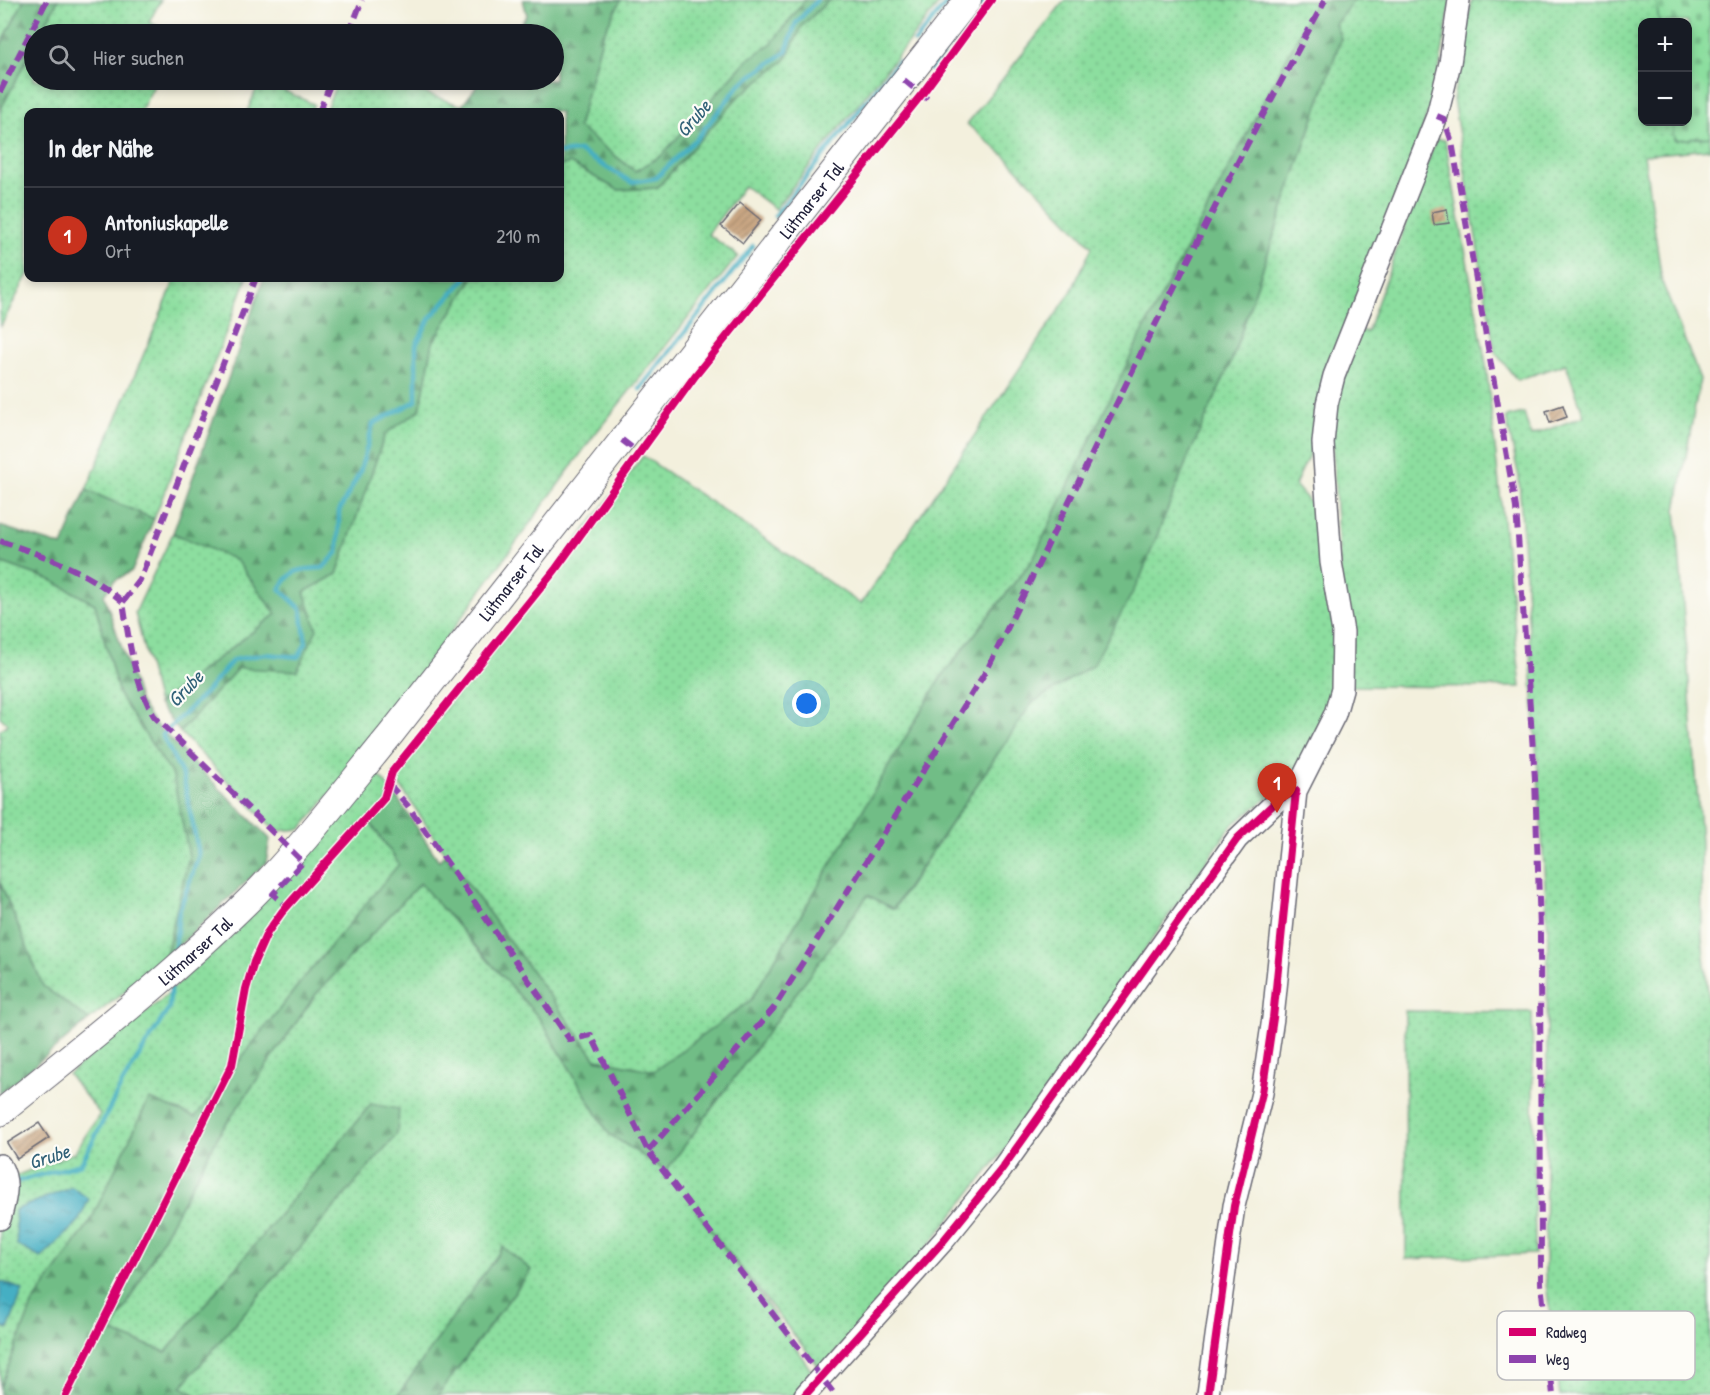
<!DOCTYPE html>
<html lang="de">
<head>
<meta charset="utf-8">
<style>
	body { margin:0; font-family:"Patrick Hand",sans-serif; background:#20242c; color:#f1f3f6 }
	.controls { position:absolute; right:18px; top:18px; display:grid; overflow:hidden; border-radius:12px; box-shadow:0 3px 9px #0003 }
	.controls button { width:54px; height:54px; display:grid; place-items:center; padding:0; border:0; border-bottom:2px solid #363941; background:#171b24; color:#f1f3f6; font:30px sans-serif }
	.you { position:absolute; left:807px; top:704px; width:21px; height:21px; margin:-15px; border:4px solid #fff; border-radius:50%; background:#1a73e8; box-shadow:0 0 0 9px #1a73e833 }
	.badge { display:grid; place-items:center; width:39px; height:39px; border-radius:50%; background:#c8321e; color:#fff; font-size:20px; font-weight:700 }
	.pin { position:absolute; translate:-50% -50px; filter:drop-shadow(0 2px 3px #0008) }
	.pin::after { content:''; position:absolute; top:32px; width:21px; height:18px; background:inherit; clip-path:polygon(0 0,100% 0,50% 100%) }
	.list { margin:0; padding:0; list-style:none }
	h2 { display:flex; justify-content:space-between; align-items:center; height:78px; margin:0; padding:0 24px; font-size:26px }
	h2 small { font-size:20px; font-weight:400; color:#9ea1a6 }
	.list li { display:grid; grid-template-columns:39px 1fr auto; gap:18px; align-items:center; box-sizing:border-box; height:96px; padding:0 24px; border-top:2px solid #363941 }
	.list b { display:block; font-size:22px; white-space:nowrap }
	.list p { margin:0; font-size:20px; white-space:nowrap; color:#9ea1a6 }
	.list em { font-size:20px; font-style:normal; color:#9ea1a6 }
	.icon { flex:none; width:33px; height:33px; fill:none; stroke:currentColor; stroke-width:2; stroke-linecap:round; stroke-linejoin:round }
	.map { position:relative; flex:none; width:1710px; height:1395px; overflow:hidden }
	.search { position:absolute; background:#171b24; box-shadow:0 3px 9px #0003; left:24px; top:24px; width:540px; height:66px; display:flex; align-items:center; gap:15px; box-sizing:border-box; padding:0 21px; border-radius:33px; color:#9ea1a6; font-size:22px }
	.panel { position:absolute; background:#171b24; box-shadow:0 3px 9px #0003; left:24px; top:108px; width:540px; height:174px; border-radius:12px }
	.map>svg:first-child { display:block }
	.green { fill:url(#green-dots); stroke:#57806d; stroke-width:1.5 }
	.forest { fill:url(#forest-firs); stroke:#4a7060; stroke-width:1.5 }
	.cemetery { fill:url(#cemetery-stones); stroke:#57806d; stroke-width:1.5 }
	.water { fill:url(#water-ripples); stroke:#33687f; stroke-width:1.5 }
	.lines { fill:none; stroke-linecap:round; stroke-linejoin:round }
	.stream { stroke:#44afc3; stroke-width:4.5 }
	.building { fill:url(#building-hatch) }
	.minor-casing { stroke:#6b6a74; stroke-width:24 }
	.major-casing { stroke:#6b6a74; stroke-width:28 }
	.minor { stroke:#fff; stroke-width:21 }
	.major { stroke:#fff; stroke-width:26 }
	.quiet { stroke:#8e44ad; stroke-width:6; stroke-dasharray:12 6; stroke-linecap:butt }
	.cycleway-casing { stroke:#fdfcf7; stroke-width:11 }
	.cycleway { stroke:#d6006c; stroke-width:8 }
	.labels { text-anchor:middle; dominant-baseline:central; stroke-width:4.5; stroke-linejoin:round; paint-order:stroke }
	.street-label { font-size:18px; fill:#22223b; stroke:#fdfcf7 }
	.water-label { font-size:20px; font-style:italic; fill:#316178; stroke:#fdfcf7 }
	.key { fill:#fdfcf7; stroke:#bbbbbf; stroke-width:1.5 }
	.key-label { font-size:16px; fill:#22223b }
</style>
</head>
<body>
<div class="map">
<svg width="1710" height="1395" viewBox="0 0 1710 1395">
	<defs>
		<pattern id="green-dots" width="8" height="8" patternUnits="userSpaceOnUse" patternTransform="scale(1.5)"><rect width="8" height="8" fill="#8cde9f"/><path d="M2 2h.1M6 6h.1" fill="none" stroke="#78be8a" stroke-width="1.8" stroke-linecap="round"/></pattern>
		<pattern id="forest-firs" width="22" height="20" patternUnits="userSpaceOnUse" patternTransform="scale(1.5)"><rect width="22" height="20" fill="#71bd86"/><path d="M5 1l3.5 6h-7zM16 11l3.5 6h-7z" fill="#5c996f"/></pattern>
		<pattern id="cemetery-stones" width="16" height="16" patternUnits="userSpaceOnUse" patternTransform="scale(1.5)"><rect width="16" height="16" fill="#8cde9f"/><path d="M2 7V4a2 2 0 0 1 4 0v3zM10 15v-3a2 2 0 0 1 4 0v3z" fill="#78be8a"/></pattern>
		<pattern id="water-ripples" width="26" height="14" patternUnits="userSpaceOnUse" patternTransform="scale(1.5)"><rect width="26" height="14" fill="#44afc3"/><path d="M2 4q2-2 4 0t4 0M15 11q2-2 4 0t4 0" fill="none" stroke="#388ea0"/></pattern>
		<pattern id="building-hatch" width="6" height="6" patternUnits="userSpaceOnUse" patternTransform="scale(1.5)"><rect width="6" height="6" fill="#c9a682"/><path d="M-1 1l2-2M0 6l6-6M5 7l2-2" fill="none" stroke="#a3876c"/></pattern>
	</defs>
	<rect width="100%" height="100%" fill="#fdfcf7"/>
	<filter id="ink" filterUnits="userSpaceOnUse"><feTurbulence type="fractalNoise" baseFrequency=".0167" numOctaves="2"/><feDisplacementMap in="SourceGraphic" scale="12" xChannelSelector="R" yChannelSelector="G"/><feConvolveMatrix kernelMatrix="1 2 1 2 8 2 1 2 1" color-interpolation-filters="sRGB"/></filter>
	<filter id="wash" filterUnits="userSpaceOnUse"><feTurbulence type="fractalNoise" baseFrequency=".008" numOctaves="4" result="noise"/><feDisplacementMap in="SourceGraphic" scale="24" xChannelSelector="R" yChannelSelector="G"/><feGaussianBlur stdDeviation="1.35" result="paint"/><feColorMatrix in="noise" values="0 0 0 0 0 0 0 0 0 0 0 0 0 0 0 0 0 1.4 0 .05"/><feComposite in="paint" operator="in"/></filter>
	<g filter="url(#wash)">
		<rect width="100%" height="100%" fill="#f3f0dd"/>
		<path class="green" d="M0,0h24l-24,47z
			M58,0h103l-12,22 23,12h-132z
			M621,0h184l-33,43 -26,18 -85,95 -26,15 -57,-44 25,-93z
			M829,0h113l-167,209 -31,-23 -36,48 30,22 -143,178 -240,330 -54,65 -25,2 -96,-99 58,-64 79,-39 -13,-37 33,-18 48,-140 35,-24 13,-68 40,-64h87v-112l10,-3 48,27 39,-2 80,-90 49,-39 16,-33z
			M1065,0h252l-178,339 -106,220 -93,120 -189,321 -97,71 -58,-12 -151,-206 -52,-78 250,-319 218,148 210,-312 21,-45 -85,-89 -40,-34z
			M1354,0h97l-15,89 -121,353 -20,43 25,29 17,127 -2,49 -37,85 -66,50 -221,317 -91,114 -99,113 -125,-158 69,91 49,73 -14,20h-362l93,-125 -28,-23 -105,148h-202l-16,-7 217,-254 -26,-30 -205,248 -54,-20 108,-199 96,-139 104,-111 120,136 69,115 57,37 202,-277 26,15 138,-207 61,-37 138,-303 110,-324 -6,-14z
			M1472,0h184l3,22h-17v100h30l3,18 35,-3v12l-66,6 18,127 38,97 -24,131 25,332 1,95 8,73v385h-150l-15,-121 3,-344 -29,-453 -13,-60 18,-4 7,23 53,-20 -18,-52 -49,16 -22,-28 -42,-253z
			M34,45v35h123l-17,32h-112v162l-28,54v-217z
			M260,80l54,24 -4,8h-63z
			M338,80h50l74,26 6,6h-143z
			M1436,139l9,1 41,224 35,323 -174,-1 -17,-281 27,-76 10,3z
			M176,278h71l-93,241 -68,-29z
			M173,533l63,27 40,54 -118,90 -23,-91z
			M0,562l51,18 44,24 24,91 54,81 16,80 -24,103 -76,61 -46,-34 -43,-104v-152l8,-6 -8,-7z
			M376,772l18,21 -24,29 30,42 -101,120 -104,134 -46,-19 -59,123 -57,81 -33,85v-32l4,-13 -4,-2v-15l8,2 14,-38 -22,-9v-99l74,-29 26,-39 -32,-40 93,-74 91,-86z
			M1405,1011l127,1 3,242 -129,5z"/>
		<path class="forest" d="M24,0h34l-18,34h-6v11l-34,66v-64z
			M523,0h98l-18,34 -25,93 57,44 26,-15 85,-95 26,-18 33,-43h24l-27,26 -16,33 -49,39 -80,90 -39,2 -48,-27 -10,3v-54h-92l-6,-6 19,-26h73v-46h-41l14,-19z
			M1317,0h37l-19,24 6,14 -110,324 -44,98 -47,119 -47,86 -61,38 -139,206 -25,-14 -202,276 -57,-37 -69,-115 -120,-136 -104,111 -96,139 -108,199 54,20 205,-248 28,5 -2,25 -216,253 15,8h-196v-7l33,-85 57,-81 59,-123 46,18 104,-133 100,-120 -29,-42 24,-29 45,68 6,-8 151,206 58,12 97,-71 189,-321 93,-120 106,-220z
			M264,278h209l-40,64 -13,68 -35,24 -48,140 -33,18 13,37 -20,42 -59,-3 -58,64 -22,-28 118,-90 -40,-54 -63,-27z
			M86,490l68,29 -22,52 -18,10 -10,14 36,107 14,21 116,116 -4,24 -101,96 24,-103 -16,-80 -54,-81 -24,-91 -44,-24 -51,-18v-36l62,20z
			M0,882l43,104 46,34 -89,74z
			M503,1247l28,23 -93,125h-40z"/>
		<path class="cemetery" d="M1656,0h54v137l-36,3 -2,-18h16v-100h-29z"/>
		<path class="water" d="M72,1187l17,12 -11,23 -37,36 -24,-13 -2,-35z
			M0,1281l23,9 -15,39 -8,-3z"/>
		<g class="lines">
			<path class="stream" d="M915,42l34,-42
				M930,70l55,-70
				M560,153l19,-2 52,31 25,-4 41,-40 44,-55 45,-31 10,-29 21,-23
				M775,216l123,-154
				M640,389l113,-143
				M174,957l5,-46 20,-56 -16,-79 -21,-41 43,-42 28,-33 32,-6 33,3 8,-14 -5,-34 -21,-20c12,-21 20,-20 43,-21l15,-16 1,-41 21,-39 13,-48 43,-23v-56l14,-27 36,-40
				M11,1183l70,-19 42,-82 46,-74 2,-25"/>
		</g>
		<g id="blocks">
			<path class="building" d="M740,203l21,17 -18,23 -22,-17z
				M1447,209l2,14 -15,2 -2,-13z
				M1563,405l4,12 -17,6 -4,-12z
				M39,1123l10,15 -32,21 -10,-16z"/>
		</g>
	</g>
	<g filter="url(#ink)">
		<use href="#blocks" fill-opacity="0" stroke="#6b6a74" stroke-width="1.5"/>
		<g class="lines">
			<g class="minor-casing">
				<path id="minor" d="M0,1165c11,18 5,35 0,54
					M805,1395l139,-155 57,-70 236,-331 41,-39 18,-9
					M1208,1395l26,-189 28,-113 11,-75 23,-227 39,-77 7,-25 1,-57 -12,-70 -8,-119 4,-39 7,-28 103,-260 13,-53 9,-63"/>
			</g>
			<g class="major-casing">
				<g id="major">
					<path id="s1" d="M0,1113c85,-69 171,-136 249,-213 51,-51 96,-110 142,-166l577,-734"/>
				</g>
			</g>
			<use href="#minor" class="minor"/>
			<use href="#major" class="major"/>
			<path class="quiet" d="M349,34l13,-34
				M904,80l27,22
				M0,92l47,-92
				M319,112l13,-32
				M1437,116l7,3 8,23 64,366 19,271 5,151 1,353 12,112
				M622,440l21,16
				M0,541c45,15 86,29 123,61 6,39 11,80 31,114l149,146 -30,32 14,13
				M123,602l17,-22 116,-302
				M389,784l19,22 162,234 21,-5 57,116 187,244
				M648,1151l126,-143 214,-340 158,-325 96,-189 83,-154"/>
			<g class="cycleway-casing">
				<path id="cycleway" d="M66,1395l166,-330 14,-76 8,-27 13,-29 15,-21 102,-114 8,-26 163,-202 140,-194 227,-282 69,-94
					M805,1395l139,-155 57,-70 236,-331 41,-39 18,-9
					M1208,1395l26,-189 28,-113 11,-75 23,-227"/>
			</g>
			<use href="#cycleway" class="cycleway"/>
		</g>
	</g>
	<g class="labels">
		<g class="street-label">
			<text stroke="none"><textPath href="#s1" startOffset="1226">Lütmarser Tal</textPath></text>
			<text stroke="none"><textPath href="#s1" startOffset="740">Lütmarser Tal</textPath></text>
			<text stroke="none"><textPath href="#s1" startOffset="254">Lütmarser Tal</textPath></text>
		</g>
		<g class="water-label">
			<text transform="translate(693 118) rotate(-49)">Grube</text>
			<text transform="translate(185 688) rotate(-46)">Grube</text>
			<text transform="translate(49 1156) rotate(-18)">Grube</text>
		</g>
	</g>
	<rect x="1497" y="1311" width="198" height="69" rx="9" class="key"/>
	<rect x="1509" y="1328" width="27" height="8" fill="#d6006c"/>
	<rect x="1509" y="1355" width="27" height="8" fill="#8e44ad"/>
	<g class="key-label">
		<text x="1546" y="1338">Radweg</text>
		<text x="1546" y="1365">Weg</text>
	</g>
</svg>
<div class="controls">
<button>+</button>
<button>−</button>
</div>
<div class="you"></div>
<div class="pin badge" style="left:1277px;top:813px">1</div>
<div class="search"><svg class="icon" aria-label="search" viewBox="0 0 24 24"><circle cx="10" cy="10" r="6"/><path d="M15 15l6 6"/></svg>Hier suchen</div>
<section class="panel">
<h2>In der Nähe<small></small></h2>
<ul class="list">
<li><span class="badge">1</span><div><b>Antoniuskapelle</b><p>Ort</p></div><em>210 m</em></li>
</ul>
</section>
</div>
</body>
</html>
